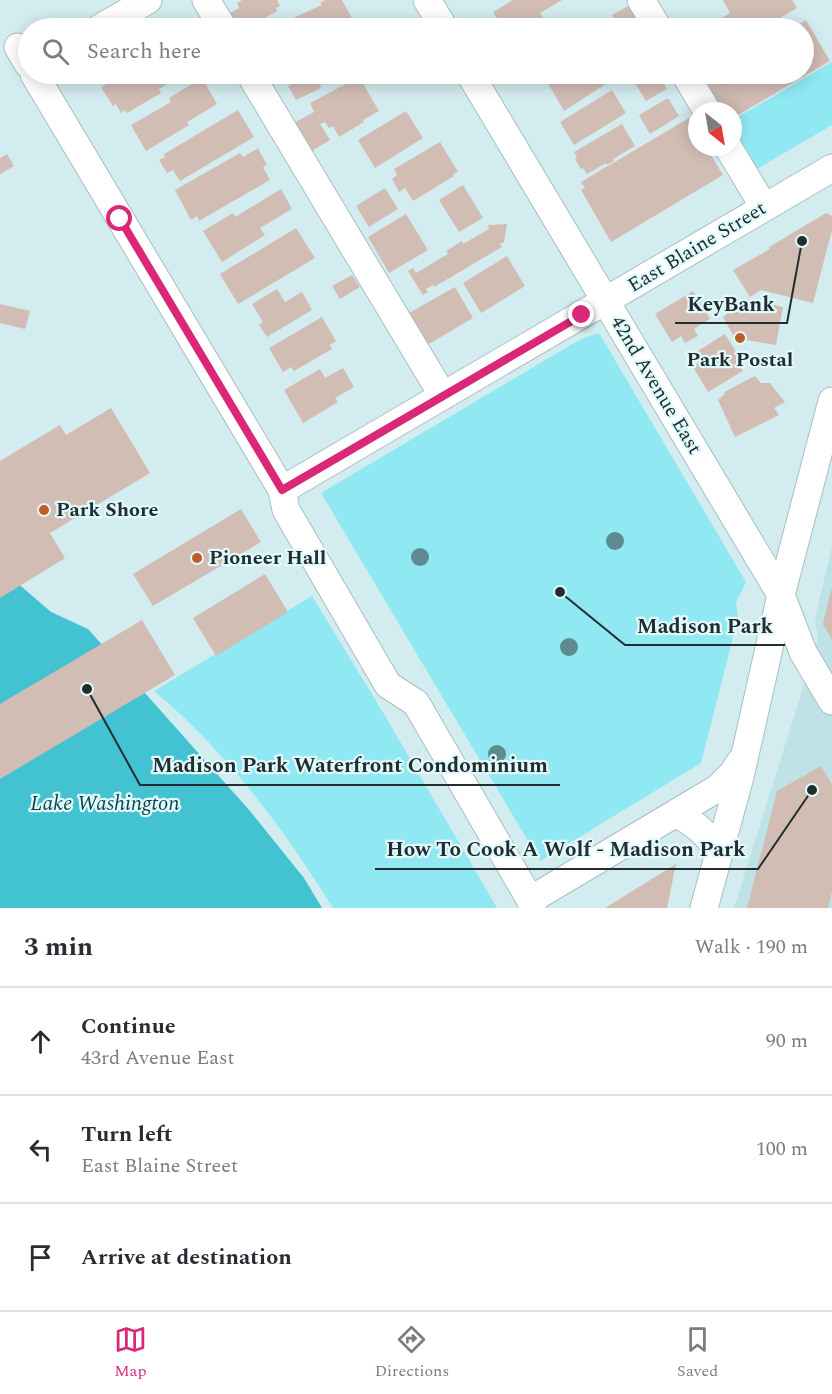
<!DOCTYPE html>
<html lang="en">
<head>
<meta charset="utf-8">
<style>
	body { margin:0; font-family:Spectral,serif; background:#f7f7f7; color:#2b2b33 }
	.compass { position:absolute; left:688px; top:102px; width:54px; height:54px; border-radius:50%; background:#fff; box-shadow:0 3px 15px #0003; rotate:149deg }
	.stop { position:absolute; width:18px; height:18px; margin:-14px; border:4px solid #db2777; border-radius:50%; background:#fff }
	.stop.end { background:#db2777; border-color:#fff; box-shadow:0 2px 6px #0008 }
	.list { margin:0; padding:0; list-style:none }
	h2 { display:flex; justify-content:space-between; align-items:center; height:78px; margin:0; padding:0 24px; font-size:26px }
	h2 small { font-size:20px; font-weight:400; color:#7c7c81 }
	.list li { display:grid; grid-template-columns:39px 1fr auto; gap:18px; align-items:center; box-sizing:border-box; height:108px; padding:0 24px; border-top:2px solid #e1e1e2 }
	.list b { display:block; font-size:22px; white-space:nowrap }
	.list p { margin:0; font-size:20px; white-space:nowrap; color:#7c7c81 }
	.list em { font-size:20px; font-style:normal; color:#7c7c81 }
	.icon { flex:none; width:33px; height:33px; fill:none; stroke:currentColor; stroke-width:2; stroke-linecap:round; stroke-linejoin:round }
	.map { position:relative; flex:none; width:832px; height:908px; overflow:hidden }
	.search { position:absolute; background:#fff; box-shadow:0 3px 15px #0003; left:18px; right:18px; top:18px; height:66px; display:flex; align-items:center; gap:15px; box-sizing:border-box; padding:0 21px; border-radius:33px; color:#7c7c81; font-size:22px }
	.sheet { height:402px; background:#fff }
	nav { display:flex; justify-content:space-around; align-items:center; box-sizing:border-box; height:84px; border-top:2px solid #e1e1e2; background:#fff; font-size:16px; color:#7c7c81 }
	nav a { display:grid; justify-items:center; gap:3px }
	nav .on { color:#db2777 }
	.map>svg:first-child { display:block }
	.built { fill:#bfe2e6 }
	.green { fill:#90e8f2 }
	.water { fill:#43c3d1 }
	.building { fill:#d2bdb4 }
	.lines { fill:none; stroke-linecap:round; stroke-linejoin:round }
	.minor-casing { stroke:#a7bfc2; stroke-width:29 }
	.minor { stroke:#fff; stroke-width:27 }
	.tree { fill:#5f8b90 }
	.route { stroke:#db2777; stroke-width:8 }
	.poi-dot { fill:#c05c27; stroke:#e0fafd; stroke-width:2 }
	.labels { text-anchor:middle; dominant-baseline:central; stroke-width:4.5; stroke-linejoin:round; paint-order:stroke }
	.street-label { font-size:20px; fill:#232d2e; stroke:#e0fafd }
	.poi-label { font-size:20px; font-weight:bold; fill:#232d2e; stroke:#e0fafd; text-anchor:start }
	.water-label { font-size:21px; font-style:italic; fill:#0b454b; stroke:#e0fafd }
	.leader { fill:none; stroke:#232d2e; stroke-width:2 }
	.callout-dot { fill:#232d2e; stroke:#e0fafd; stroke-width:2 }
	.callout-label { font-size:21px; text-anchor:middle; font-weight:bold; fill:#232d2e; stroke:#e0fafd; stroke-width:4.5; stroke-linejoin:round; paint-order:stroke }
</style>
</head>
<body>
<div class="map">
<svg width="832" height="908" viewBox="0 0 832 908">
	<rect width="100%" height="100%" fill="#d3ecef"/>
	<path class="built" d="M832,547v361h-98l84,-268 -3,-22z"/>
	<path class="green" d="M832,62v63l-75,44 -24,-40v-9z
		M599,333l147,249 -10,21 2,15 -37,145 -161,98 -219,-368 260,-154z
		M312,596l69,113 116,199h-164c-50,-80 -106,-156 -179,-217z"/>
	<path class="water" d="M0,568l51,44 37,17 162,182 54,67 18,30h-322z"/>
	<path class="building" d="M242,0h35l3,6 -4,2 1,3 -14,8 3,5 -6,4h-32l-6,-10 17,-10 -2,-5z
		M325,0h17l10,18 -12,7 1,2 -2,1h-45l4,-2 -5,-8 29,-13 -2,-2z
		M513,0h49l-22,13 4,7 -15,8h-33l-2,-3 5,-3 -6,-10z
		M723,0h69l5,8 -34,20h-48l-3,-4 18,-11z
		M632,4l14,24h-27l-7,-13z
		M561,19l6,9h-21z
		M806,20l24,41 -97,57v-7h-11l-18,-31 11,-6h89v-46h-12z
		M125,74h40l5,8 -11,7 2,4 -34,20 -2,-3 -4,3 -5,-9 -3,2 -12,-19z
		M288,74h48l1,1 -17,10 1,3 -25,12 -8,-14 6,-3z
		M557,74h60l1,2 -54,35 -18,-31z
		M644,74h14l9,15 -21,12 -13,-21z
		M359,77l20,34 -16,9 1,2 -25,15 -6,-11 -4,2 -4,-6 -5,2 10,16 -25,15 -17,-29 26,-14 -4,-9z
		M202,78l15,26 -30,18 2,3 -43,26 -15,-26 40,-23 -2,-4z
		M612,90l14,23 -52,32 -14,-23z
		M668,98l11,18 -29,18 -11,-19z
		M238,110l16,27 -74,44 -7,-11 -6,3 -8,-13 6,-3 -1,-3z
		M406,111l17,27 -48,30 -17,-28z
		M689,118l3,7 5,-3v25h9l17,28 -112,67 -30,-52 4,-2 -4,-6z
		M622,124l13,22 -22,13 1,2 -7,4 -1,-2 -19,11 -4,-6 -2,1 -6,-10 2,-1 -3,-6z
		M440,142l18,30 -5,2 1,2 -41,25 -8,-13 -6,4 -7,-13 5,-4 -3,-6z
		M258,148l9,17 -4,2 7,13 -71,41 -2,-5 -6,4 -16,-30 65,-37 3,4z
		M7,154l7,12 -14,8v-16z
		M463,185l20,33 -24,14 -20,-32z
		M385,188l13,21 -29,18 -13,-21z
		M281,189l11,20 -32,19 5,7 -43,27 -19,-31 30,-18 2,4z
		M826,213l6,3v14l-19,73 -52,-13 -11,7 -17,-27 37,-21 -1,-2z
		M406,214l22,36 -39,23 -21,-36z
		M507,224l-3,18 -4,2 2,3 -68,40 -1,-2 -7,4 2,3 -5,3 -15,-24 5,-3 3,5 32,-19 -2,-3 16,-10 1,3 26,-15 -1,-4z
		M296,228l19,30 -77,46 -18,-30z
		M507,256l18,30 -44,27 -18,-30z
		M352,275l8,12 -20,12 -8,-13z
		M455,287l18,31 -46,27 -18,-32z
		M277,289l8,13 17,-10 10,18 -45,27 -8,-12 4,-3 -11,-18z
		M693,291l17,28 -16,10 4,7 -13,7 -4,-7 -9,6 -17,-28z
		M746,299l37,8 -7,38 -30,-5 -7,6 -16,-29z
		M0,304l30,7 -5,18 -25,-6z
		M322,317l14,24 -6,4 2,4 -38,22 -3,-4 -8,5 -14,-24z
		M725,334l14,22 -3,2 7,13 -35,21 -15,-25 5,-4 -5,-9z
		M343,368l11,19 -19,11 3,4 -35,21 -19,-33 36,-21 5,9z
		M755,376l6,7h9l15,19 -11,6 5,7 -44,22 -17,-37 7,-6 -1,-2z
		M111,408l39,65 -100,60 15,25 -65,40v-137l60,-36 6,10z
		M241,509l20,33 -108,64 -20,-32z
		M265,574l23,38 -72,44 -23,-38z
		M831,589h1v51l-9,-16z
		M142,620l33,55 -175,104v-75z
		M821,766l11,18v107l-4,17h-81l30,-117z
		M676,864l-9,44h-62z"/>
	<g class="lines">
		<g class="minor-casing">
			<path id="minor" d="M206,0l17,28
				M427,0l17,28
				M641,0l17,28
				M100,28l48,-28
				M18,47l10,17
				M34,74l248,416 4,20 102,175 28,18 116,200v5
				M250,74l193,322
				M470,74l311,521 22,57 29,49
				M685,74l22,37
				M728,147l36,60
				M282,490l550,-322
				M676,814c19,9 31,20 43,38
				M532,903l5,-7 181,-108 14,-14 8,-12
				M704,908l36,-131 41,-182 51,-194"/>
		</g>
		<use href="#minor" class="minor"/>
	</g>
	<g class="tree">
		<circle cx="615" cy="541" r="9"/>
		<circle cx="420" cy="557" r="9"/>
		<circle cx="569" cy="647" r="9"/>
		<circle cx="497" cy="754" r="9"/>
	</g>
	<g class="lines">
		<path class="route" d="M120,219l162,271 300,-175"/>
	</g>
	<g class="poi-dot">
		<circle cx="740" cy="338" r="6"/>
		<circle cx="44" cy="510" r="6"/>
		<circle cx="197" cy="558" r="6"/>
	</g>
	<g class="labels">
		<g class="street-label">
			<text transform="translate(697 247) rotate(-31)">East Blaine Street</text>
			<text transform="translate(656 385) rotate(59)">42nd Avenue East</text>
		</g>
		<g class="poi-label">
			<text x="740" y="360" text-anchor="middle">Park Postal</text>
			<text x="56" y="510">Park Shore</text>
			<text x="209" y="558">Pioneer Hall</text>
		</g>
		<g class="water-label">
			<text x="105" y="804">Lake Washington</text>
		</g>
	</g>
	<path class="leader" d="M802 241L787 323H675M560 592L625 645H785M87 689L140 785H560M812 790L758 869H375"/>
	<g class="callout-dot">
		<circle cx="802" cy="241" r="6"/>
		<circle cx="560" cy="592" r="6"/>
		<circle cx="87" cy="689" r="6"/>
		<circle cx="812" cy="790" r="6"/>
	</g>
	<g class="callout-label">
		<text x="731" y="311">KeyBank</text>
		<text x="705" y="633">Madison Park</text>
		<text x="350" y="772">Madison Park Waterfront Condominium</text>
		<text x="566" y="856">How To Cook A Wolf - Madison Park</text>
	</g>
</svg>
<svg class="compass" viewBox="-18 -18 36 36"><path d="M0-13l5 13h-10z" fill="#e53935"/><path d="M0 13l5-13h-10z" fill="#7c7c81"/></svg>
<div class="stop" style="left:120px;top:219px"></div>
<div class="stop end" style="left:582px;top:315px"></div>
<div class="search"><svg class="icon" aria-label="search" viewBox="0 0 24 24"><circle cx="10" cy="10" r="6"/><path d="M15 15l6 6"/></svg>Search here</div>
</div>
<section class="sheet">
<h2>3 min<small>Walk · 190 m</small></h2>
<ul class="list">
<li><svg class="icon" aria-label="ahead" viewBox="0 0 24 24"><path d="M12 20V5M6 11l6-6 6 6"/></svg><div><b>Continue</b><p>43rd Avenue East</p></div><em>90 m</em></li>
<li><svg class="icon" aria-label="left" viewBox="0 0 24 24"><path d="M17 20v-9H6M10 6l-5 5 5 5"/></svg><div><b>Turn left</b><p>East Blaine Street</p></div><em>100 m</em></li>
<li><svg class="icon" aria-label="arrive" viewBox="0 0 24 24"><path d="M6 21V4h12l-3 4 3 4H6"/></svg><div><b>Arrive at destination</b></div></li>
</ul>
</section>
<nav>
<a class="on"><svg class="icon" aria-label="map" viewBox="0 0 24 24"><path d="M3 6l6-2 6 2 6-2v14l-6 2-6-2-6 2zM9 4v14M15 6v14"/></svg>Map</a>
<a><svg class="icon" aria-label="directions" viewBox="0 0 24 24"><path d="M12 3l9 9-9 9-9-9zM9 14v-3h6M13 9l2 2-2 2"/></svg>Directions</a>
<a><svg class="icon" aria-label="saved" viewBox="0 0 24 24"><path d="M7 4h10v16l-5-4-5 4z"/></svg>Saved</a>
</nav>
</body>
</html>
